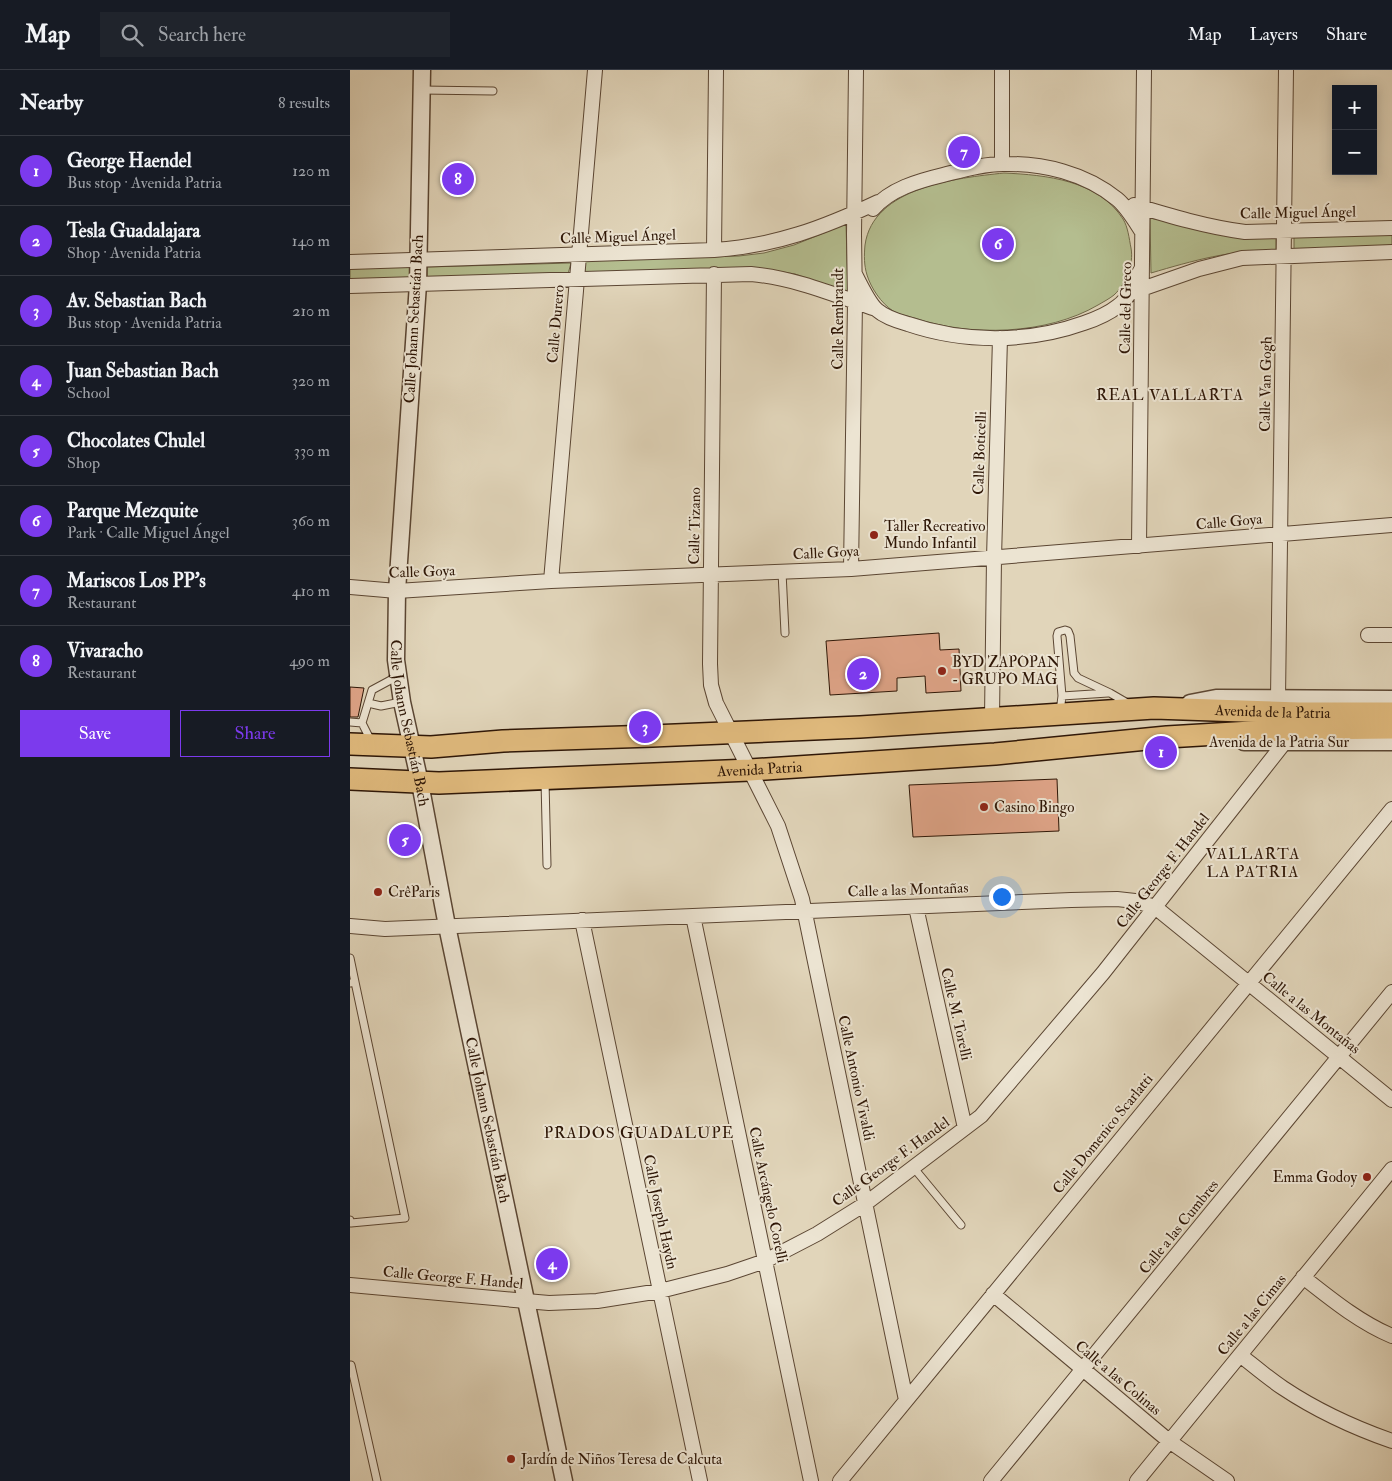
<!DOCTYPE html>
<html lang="en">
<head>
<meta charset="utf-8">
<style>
	body { margin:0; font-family:"IM FELL Double Pica",serif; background:#20242c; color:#f1f3f6 }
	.controls { position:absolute; right:15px; top:15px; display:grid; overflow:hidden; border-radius:0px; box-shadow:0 2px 12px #0003 }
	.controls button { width:45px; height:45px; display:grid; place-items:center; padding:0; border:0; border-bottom:1px solid #363941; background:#171b24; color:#f1f3f6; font:25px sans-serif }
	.you { position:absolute; left:651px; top:826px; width:18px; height:18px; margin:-12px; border:4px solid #fff; border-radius:50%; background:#1a73e8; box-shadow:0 0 0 8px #1a73e833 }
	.badge { display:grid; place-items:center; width:32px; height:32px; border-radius:50%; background:#7c3aed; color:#fff; font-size:16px; font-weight:700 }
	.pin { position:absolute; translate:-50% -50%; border:2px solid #fff; box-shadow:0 1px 5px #0006 }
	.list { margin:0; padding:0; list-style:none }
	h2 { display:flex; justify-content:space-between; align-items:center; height:65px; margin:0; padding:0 20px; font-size:21px }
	h2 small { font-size:16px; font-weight:400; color:#9ea1a6 }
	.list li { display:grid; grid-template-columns:32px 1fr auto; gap:15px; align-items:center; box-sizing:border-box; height:70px; padding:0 20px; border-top:1px solid #363941 }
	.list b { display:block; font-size:19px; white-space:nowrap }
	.list p { margin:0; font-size:16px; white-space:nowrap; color:#9ea1a6 }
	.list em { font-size:16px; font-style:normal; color:#9ea1a6 }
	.actions { display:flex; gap:10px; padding:15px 20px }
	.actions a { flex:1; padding:11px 0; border:1px solid #7c3aed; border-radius:0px; text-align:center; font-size:18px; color:#7c3aed }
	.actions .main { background:#7c3aed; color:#fff }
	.icon { flex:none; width:28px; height:28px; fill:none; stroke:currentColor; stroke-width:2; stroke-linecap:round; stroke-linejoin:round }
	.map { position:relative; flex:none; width:1042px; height:1411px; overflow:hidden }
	header { display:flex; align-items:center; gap:30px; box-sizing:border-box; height:70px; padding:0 25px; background:#171b24; border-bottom:1px solid #363941 }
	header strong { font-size:24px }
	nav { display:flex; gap:28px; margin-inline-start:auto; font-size:18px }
	.search { width:350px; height:45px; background:#20242c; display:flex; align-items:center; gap:12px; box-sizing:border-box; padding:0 18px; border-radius:0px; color:#9ea1a6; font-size:19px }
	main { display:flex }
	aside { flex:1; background:#171b24 }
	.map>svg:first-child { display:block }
	.green { fill:#b4bd8f; stroke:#716a4a }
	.building { fill:#e0a589; stroke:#2e1606 }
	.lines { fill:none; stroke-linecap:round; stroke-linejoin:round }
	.service-casing { stroke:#5b4633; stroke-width:9 }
	.minor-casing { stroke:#5b4633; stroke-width:16 }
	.tertiary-casing { stroke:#5b4633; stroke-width:19 }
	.primary-casing { stroke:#2e1606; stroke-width:24 }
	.service { stroke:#ece4d2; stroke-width:7 }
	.minor { stroke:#ece4d2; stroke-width:14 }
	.tertiary { stroke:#ece4d2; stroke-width:16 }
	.primary { stroke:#e0ba7d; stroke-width:21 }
	.poi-dot { fill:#8f2418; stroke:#ece4d2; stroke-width:2 }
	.labels { text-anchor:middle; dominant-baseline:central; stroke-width:4; stroke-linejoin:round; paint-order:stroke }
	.street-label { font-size:15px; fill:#2e1606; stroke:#ece4d2 }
	.poi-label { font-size:15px; fill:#2e1606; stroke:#ece4d2; text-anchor:start }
	.neighbourhood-label { font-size:16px; letter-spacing:1px; fill:#2e1606; stroke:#ece4d2 }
</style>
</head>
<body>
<header>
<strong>Map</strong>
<div class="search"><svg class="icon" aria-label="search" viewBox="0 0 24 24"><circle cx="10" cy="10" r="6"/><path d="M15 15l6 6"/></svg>Search here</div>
<nav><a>Map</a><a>Layers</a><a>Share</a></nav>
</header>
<main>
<aside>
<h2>Nearby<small>8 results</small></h2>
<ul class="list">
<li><span class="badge">1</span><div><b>George Haendel</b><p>Bus stop · Avenida Patria</p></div><em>120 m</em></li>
<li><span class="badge">2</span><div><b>Tesla Guadalajara</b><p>Shop · Avenida Patria</p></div><em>140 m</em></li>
<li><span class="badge">3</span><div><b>Av. Sebastian Bach</b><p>Bus stop · Avenida Patria</p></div><em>210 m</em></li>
<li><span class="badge">4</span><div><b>Juan Sebastian Bach</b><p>School</p></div><em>320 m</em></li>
<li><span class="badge">5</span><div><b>Chocolates Chulel</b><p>Shop</p></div><em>330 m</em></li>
<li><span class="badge">6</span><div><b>Parque Mezquite</b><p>Park · Calle Miguel Ángel</p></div><em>360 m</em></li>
<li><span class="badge">7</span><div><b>Mariscos Los PP's</b><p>Restaurant</p></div><em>410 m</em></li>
<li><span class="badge">8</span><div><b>Vivaracho</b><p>Restaurant</p></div><em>490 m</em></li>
</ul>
<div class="actions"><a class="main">Save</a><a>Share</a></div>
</aside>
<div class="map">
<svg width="1042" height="1411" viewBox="0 0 1042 1411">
	<rect width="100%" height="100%" fill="#e1d5ba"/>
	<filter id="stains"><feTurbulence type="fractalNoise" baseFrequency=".004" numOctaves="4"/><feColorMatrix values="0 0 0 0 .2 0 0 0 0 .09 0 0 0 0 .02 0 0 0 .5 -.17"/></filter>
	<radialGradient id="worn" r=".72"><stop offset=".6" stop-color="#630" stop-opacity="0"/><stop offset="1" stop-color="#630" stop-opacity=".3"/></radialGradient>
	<path class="green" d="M654,103c42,2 94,7 119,46 5,8 6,19 8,29 3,16 -5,36 -17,47 -5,4 -11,7 -16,10 -51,30 -128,32 -183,13 -7,-2 -16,-3 -22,-7 -12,-8 -22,-23 -26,-36 -3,-10 -3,-19 -2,-30 8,-58 92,-67 139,-72z
		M800,148l25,5 101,14v14c-43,-2 -84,10 -125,22z
		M496,154l2,69 -53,-19 -30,-5 -183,5 2,-13 155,-5 25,-3 30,-8z
		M1042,162v14l-98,3v-15z
		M221,193l-3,11 -141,4v-11z
		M62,196v12l-62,3v-12z"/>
	<path class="building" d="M589,563l1,17 19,-1 2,42 -35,2 -1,-17 -28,2v13l-67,4 -4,-54z
		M0,617l14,1 -6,29h-8z
		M707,709l2,52 -146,6 -4,-52z"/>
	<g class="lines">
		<g class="service-casing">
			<path id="service" d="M72,20l71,1
				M432,502l3,61
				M712,626l46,-3
				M18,633l13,3 20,-4
				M710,642l2,-16 -5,-60 1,-4 7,-2 3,1 2,5 4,37 4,5 32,15 19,11
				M0,652l12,1
				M21,671l-9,-18 10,-33 26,-14
				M195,711l2,84
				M0,888l5,24
				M0,913l5,-1 50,236 -54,5 -1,-3
				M563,1097l48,58
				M1,1295l26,116"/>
		</g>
		<g class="minor-casing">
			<path id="minor" d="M652,94v-94
				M784,135c36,11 73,22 111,27l147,-4
				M523,139c17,-20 45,-28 70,-34 20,-5 40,-11 60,-11 40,-1 82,9 114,35 10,8 18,22 25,33
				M364,180l2,-180
				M0,192l364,-12c61,-4 109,-22 164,-48
				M364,204l-4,390 1,21 5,18 62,123 24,73 104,501
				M505,204c5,10 14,29 22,36 8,7 20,11 31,14 56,19 120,19 176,-1 12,-4 24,-9 34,-17 11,-8 17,-22 22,-35
				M0,216l401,-12c44,4 84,21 125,35
				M786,221l63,-22 43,-11 150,-6
				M789,476l5,-476
				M501,499l4,-267 -1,-68 2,-164
				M201,511l44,-511
				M0,517l47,4 154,-10 300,-12 541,-44
				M1018,565h24
				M928,628l8,-628
				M642,648l2,-160 6,-220
				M566,837l49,221
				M343,846l118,565
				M232,850l118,561
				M0,856l35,3 686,-29 46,-1 18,2 20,6 237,193
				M953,1207c28,22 56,45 89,59
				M0,1215l176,16 23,2 48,-2 63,-10 67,-17 38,-13 52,-27 48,-30 116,-88 122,-143 182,-231
				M643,1224l176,147 58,40
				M890,1285c14,11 28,23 43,33 33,22 72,40 109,53
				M490,1411l552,-672
				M641,1411l401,-489
				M787,1411l255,-312"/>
		</g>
		<g class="tertiary-casing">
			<g id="tertiary">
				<path id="s1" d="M72,0l-4,214 -21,307 -1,69 6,42 18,81 27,143 117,555"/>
				<path d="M840,633l26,-5 176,1"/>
				<path d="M894,672h148"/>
			</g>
		</g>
		<g class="primary-casing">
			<g id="primary">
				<path id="s2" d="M0,674l81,3 72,-6 149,-5 208,-9 294,-19 145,5h93"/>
				<path id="s3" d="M0,709l89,4 311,-13 245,-16 172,-17 134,-8 91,-1"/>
			</g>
		</g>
		<use href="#service" class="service"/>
		<use href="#minor" class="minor"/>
		<use href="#tertiary" class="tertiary"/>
		<use href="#primary" class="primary"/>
	</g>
	<g class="poi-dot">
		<circle cx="524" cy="465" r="5"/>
		<circle cx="592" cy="601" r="5"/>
		<circle cx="634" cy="737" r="5"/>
		<circle cx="28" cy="822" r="5"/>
		<circle cx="1017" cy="1107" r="5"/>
		<circle cx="161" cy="1389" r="5"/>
	</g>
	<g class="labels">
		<g class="street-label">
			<text transform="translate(948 143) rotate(-1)">Calle Miguel Ángel</text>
			<text transform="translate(268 167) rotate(-2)">Calle Miguel Ángel</text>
			<text transform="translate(776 238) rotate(-89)">Calle del Greco</text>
			<text transform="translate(64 249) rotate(-87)">Calle Johann Sebastián Bach</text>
			<text transform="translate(488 249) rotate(-90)">Calle Rembrandt</text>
			<text transform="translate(206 254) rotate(-85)">Calle Durero</text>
			<text transform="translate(916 314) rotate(-89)">Calle Van Gogh</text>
			<text transform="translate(630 383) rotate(-88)">Calle Boticelli</text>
			<text transform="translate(879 452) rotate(-5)">Calle Goya</text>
			<text transform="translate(345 456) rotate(-89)">Calle Tizano</text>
			<text transform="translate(476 483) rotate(-3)">Calle Goya</text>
			<text transform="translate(72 502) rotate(-2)">Calle Goya</text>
			<text stroke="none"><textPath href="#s2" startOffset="924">Avenida de la Patria</textPath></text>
			<text stroke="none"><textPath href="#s1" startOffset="655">Calle Johann Sebastián Bach</textPath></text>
			<text x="929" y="672">Avenida de la Patria Sur</text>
			<text stroke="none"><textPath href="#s3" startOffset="410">Avenida Patria</textPath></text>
			<text transform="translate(813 801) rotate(-52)">Calle George F. Handel</text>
			<text transform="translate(558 820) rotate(-2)">Calle a las Montañas</text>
			<text transform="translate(961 943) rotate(39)">Calle a las Montañas</text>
			<text transform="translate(606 944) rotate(77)">Calle M. Torelli</text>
			<text transform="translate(506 1008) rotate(78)">Calle Antonio Vivaldi</text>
			<text stroke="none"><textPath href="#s1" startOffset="1060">Calle Johann Sebastián Bach</textPath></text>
			<text transform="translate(753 1064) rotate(-51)">Calle Domenico Scarlatti</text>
			<text transform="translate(541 1092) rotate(-36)">Calle George F. Handel</text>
			<text transform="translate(418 1125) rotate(78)">Calle Arcángelo Corelli</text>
			<text transform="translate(310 1142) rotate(78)">Calle Joseph Haydn</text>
			<text transform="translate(829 1157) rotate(-51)">Calle a las Cumbres</text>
			<text transform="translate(103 1208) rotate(5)">Calle George F. Handel</text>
			<text transform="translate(902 1245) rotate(-51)">Calle a las Cimas</text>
			<text transform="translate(768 1308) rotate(40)">Calle a las Colinas</text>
		</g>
		<g class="poi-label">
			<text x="534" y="456">Taller Recreativo<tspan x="534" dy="17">Mundo Infantil</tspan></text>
			<text x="602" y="592">BYD ZAPOPAN<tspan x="602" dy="17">- GRUPO MAG</tspan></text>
			<text x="644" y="737">Casino Bingo</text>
			<text x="38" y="822">CrêParis</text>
			<text x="1007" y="1107" text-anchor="end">Emma Godoy</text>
			<text x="171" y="1389">Jardín de Niños Teresa de Calcuta</text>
		</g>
		<g class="neighbourhood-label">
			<text x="820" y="325">REAL VALLARTA</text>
			<text x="903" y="784">VALLARTA<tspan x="903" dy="18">LA PATRIA</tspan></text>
			<text x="289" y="1063">PRADOS GUADALUPE</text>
		</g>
	</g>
	<rect width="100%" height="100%" filter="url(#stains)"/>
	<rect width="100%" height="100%" fill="url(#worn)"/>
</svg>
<div class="controls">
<button>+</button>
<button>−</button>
</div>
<div class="you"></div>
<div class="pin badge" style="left:811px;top:682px">1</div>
<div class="pin badge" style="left:513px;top:604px">2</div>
<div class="pin badge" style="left:295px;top:657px">3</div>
<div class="pin badge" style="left:202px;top:1194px">4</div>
<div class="pin badge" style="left:55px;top:770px">5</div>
<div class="pin badge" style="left:648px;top:174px">6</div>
<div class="pin badge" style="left:614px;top:82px">7</div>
<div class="pin badge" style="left:108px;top:109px">8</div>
</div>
</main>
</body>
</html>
